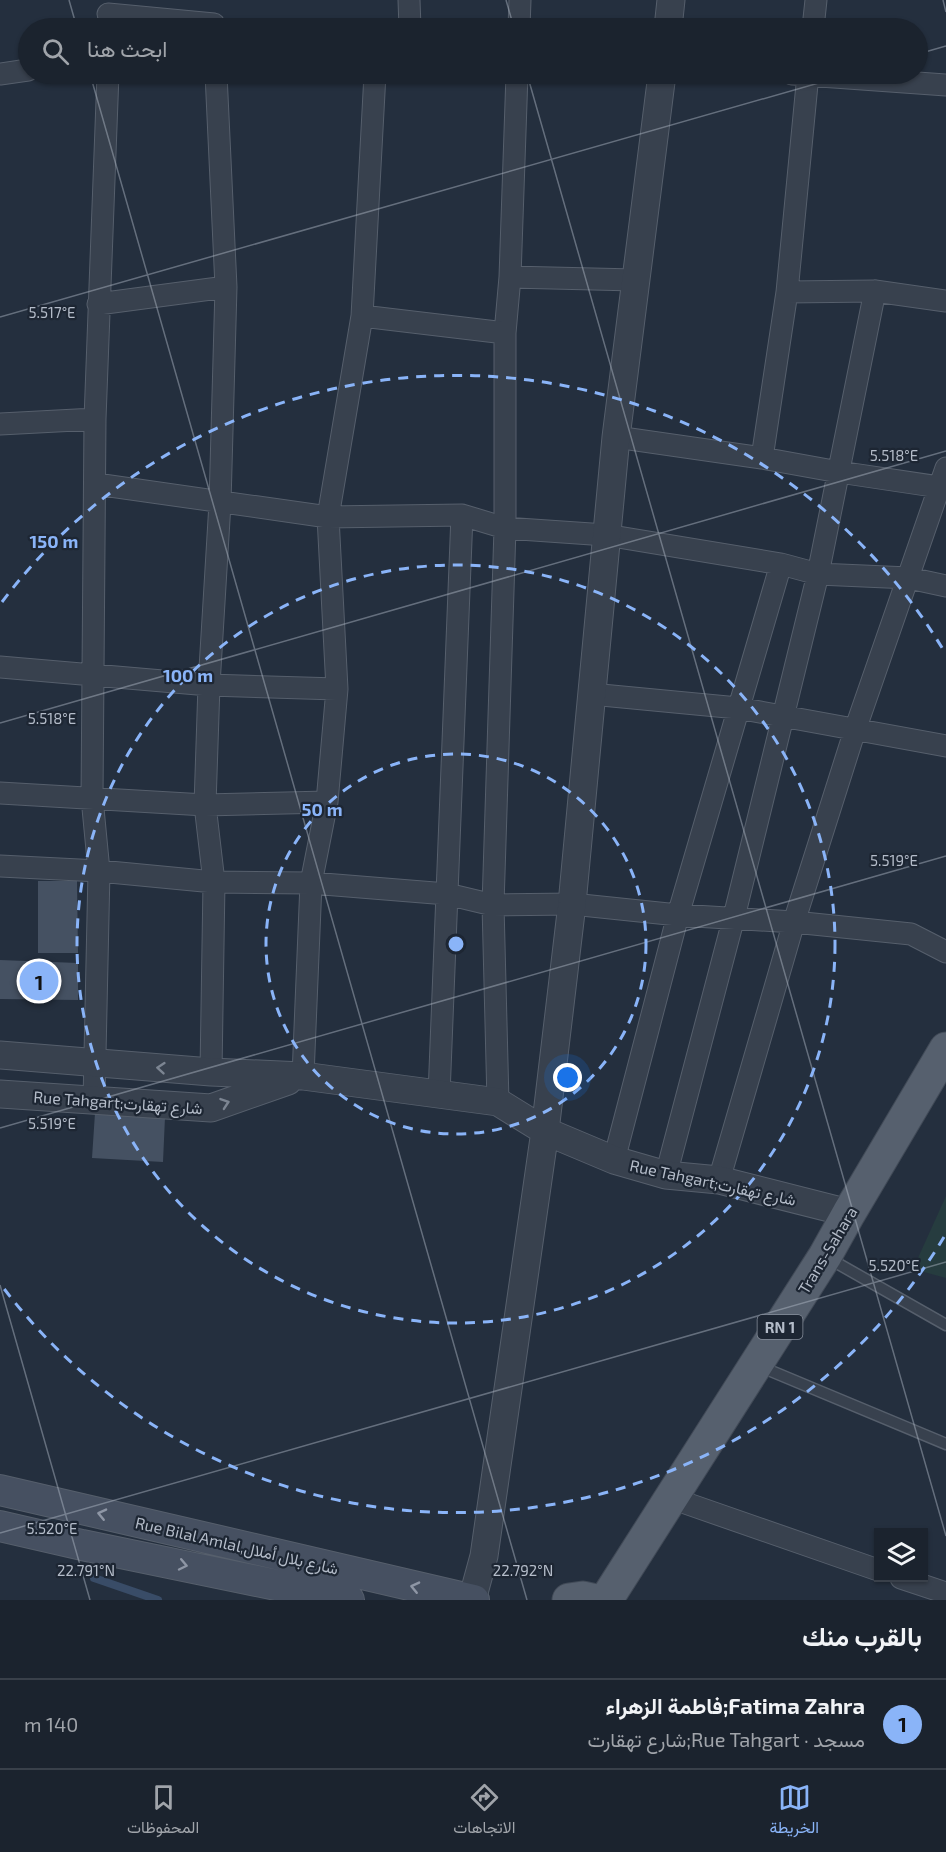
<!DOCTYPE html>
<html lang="ar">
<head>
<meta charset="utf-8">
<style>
	body { margin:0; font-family:"Exo 2",Vazirmatn,sans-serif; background:#282f3a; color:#f1f3f6; direction:rtl }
	.controls { position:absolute; right:18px; bottom:18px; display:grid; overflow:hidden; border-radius:0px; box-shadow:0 2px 4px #0004 }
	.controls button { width:54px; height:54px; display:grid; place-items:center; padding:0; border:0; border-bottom:2px solid #39404a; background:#1b232e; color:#f1f3f6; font:30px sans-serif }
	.you { position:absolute; left:568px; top:1078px; width:21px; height:21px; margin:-15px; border:4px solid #fff; border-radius:50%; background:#1a73e8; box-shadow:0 0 0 9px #1a73e833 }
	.badge { display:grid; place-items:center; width:39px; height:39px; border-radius:50%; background:#8ab4f8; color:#111; font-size:20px; font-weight:700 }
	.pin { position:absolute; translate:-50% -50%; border:3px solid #fff; box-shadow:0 2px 6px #0006 }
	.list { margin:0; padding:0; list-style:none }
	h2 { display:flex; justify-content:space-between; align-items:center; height:78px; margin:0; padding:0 24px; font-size:26px }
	h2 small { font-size:20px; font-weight:400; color:#a0a4aa }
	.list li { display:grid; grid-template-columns:39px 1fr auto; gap:18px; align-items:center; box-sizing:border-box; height:90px; padding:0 24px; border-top:2px solid #39404a }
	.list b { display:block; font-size:22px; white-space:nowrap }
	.list p { margin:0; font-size:20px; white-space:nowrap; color:#a0a4aa }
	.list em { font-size:20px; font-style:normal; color:#a0a4aa }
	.icon { flex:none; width:33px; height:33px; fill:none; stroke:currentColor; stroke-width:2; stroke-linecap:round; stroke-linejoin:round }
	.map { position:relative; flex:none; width:946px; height:1600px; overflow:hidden; direction:ltr }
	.search { position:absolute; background:#1b232e; box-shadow:0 2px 4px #0004; left:18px; right:18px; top:18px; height:66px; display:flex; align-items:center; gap:15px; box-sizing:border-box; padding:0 21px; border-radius:33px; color:#a0a4aa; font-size:22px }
	.sheet { height:168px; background:#1b232e }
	nav { display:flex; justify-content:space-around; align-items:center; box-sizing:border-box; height:84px; border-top:2px solid #39404a; background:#1b232e; font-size:16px; color:#a0a4aa }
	nav a { display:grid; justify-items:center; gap:3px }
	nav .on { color:#8ab4f8 }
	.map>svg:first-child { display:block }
	.green { fill:#263c3f }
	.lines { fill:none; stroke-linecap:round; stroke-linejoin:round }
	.stream { stroke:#394c67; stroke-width:8 }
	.building { fill:#455162 }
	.service-casing { stroke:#565f6c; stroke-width:13 }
	.minor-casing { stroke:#565f6c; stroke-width:23 }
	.tertiary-casing { stroke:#565f6c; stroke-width:29 }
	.secondary-casing { stroke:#565f6c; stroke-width:32 }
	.primary-casing { stroke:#414a57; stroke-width:35 }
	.service { stroke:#38414e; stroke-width:10 }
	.minor { stroke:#38414e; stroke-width:21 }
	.tertiary { stroke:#38414e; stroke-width:27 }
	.secondary { stroke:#465061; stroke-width:30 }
	.primary { stroke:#56606e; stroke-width:33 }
	.oneway { stroke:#7c8592 }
	.oneway2 { stroke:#8e96a5 }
	.ticks { fill:none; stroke:#b4bcc9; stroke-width:1.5; stroke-opacity:0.45 }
	.ring { fill:none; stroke:#8ab4f8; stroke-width:3; stroke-dasharray:10 8 }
	.labels { text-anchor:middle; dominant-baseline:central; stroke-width:4.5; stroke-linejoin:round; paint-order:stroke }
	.shield { fill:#1d2633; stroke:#878f9c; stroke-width:1.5 }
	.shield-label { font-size:15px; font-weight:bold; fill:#b4bcc9 }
	.street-label { font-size:16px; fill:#b4bcc9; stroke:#1d2633 }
	.ticks-label { font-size:15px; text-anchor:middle; fill:#b4bcc9; stroke:#1d2633; stroke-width:4.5; stroke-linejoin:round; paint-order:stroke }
	.centre { fill:#8ab4f8; stroke:#1d2633; stroke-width:3 }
	.ring-label { font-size:18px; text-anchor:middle; font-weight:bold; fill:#8ab4f8; stroke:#1d2633; stroke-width:4.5; stroke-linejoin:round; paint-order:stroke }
</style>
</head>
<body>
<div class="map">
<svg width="946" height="1600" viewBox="0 0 946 1600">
	<rect width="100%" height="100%" fill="#242f3e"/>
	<path class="green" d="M946,1196v82l-33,-9z"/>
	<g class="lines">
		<path class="stream" d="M94,1578l64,22"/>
	</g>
	<path class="building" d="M38,881h39l1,72h-40z
		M0,960l78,3v37l-78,-1z
		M95,1113l70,4 -2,45 -71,-4z"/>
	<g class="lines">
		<g class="service-casing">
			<path id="service" d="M828,1258l118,67
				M759,1366l187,78"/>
		</g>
		<g class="minor-casing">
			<path id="minor" d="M409,0l1,28
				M108,14l106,10v4
				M519,28l1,-28
				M813,28l3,-28
				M0,74l28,-4
				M216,74l10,213
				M792,74l154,11
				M510,277l125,3
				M875,291l-57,283 91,4 37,8
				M787,292l88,-1 71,10
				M98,304l128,-17 -6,216 -11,182 -4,120 9,77 -3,190
				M362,316l143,17
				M0,424l95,-5
				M616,437l146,21 25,-166 21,-218
				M762,458l77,14 107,16
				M96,484l232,33 134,-2 43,13 101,7 175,29 -103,351 -64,245
				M0,667l209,18 128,4
				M591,694l147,14 208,38
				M0,793l205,12 122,-3
				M0,866l99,5 115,11 97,1 136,11 46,11 79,-1 106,11 116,7 117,12 35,18
				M303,1076l8,-193 16,-81 10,-113 -9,-172 34,-201 13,-242
				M439,1095l23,-580
				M94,1100l5,-229 -7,-73 3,-379 13,-345
				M498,1102l-5,-197 12,-377v-195l5,-56 7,-203
				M666,1175l68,-258 84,-343 -37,-10
				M719,1180l75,-258 61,-192 91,-262
				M671,1498l207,72
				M901,1578l45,15"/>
		</g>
		<g class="tertiary-casing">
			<path id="tertiary" d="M668,28l3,-28
				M0,1055l211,17 92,4 195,26 47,29 69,29 52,15 53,5 130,33
				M0,1094l211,14 77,-27
				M472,1600l12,-44 61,-425 27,-227 44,-467 46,-363"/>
		</g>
		<g class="secondary-casing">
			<path id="secondary" d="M0,1490l474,110
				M0,1526l82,19 267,55"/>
		</g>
		<g class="primary-casing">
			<path id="primary" d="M569,1600l14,-2 9,2
				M606,1600l219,-344 24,-43 97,-164"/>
		</g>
		<use href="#service" class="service"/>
		<use href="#minor" class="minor"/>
		<use href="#tertiary" class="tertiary"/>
		<use href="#secondary" class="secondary"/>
		<use href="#primary" class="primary"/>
	</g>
	<defs><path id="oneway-chevron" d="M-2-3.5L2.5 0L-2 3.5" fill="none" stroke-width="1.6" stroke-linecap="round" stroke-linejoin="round" transform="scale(1.5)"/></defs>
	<g class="oneway">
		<use href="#oneway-chevron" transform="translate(161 1068) rotate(-175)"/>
		<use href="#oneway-chevron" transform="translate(225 1103) rotate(-19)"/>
	</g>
	<g class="oneway2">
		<use href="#oneway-chevron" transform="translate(102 1514) rotate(-167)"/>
		<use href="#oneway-chevron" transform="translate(183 1565) rotate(12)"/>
		<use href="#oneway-chevron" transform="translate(415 1587) rotate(-167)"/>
	</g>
	<path class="ticks" d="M69,0l8,28M506,0l8,28M943,0l3,12M918,54l28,-8M90,74l437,1526M527,74l419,1462M0,317l850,-243M0,723l946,-272M0,1128l946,-272M0,1285l90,315M0,1533l946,-271"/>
	<g class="ring">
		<circle cx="456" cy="944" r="190"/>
		<circle cx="456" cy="944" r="379"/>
		<path d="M944 1237A569 569 0 0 1 2 1286M2 602A569 569 0 0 1 944 651"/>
	</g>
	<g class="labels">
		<rect class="shield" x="757.5" y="1315" width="45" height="24" rx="4.5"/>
		<g class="shield-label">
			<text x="780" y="1327">RN 1</text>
		</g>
		<g class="street-label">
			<text transform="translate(118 1102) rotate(4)">Rue Tahgart;شارع تهقارت</text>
			<text transform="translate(713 1182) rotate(12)">Rue Tahgart;شارع تهقارت</text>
			<text transform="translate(827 1250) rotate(-59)">Trans-Sahara</text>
			<text transform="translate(237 1545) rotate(13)">Rue Bilal Amlal,شارع بلال أملال</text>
		</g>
	</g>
	<g class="ticks-label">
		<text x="52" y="318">5.517°E</text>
		<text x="894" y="461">5.518°E</text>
		<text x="52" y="724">5.518°E</text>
		<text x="894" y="866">5.519°E</text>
		<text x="52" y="1129">5.519°E</text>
		<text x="894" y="1271">5.520°E</text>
		<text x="52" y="1534">5.520°E</text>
		<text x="86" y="1576">22.791°N</text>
		<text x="523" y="1576">22.792°N</text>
	</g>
	<circle cx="456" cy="944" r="9" class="centre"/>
	<g class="ring-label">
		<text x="54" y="548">150 m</text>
		<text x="188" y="682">100 m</text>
		<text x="322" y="816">50 m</text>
	</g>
</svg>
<div class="controls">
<button><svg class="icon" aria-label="layers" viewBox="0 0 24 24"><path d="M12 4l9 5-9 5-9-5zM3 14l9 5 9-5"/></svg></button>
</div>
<div class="you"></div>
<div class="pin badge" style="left:39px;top:981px">1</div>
<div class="search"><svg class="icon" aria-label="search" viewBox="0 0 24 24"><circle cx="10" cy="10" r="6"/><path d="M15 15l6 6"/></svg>ابحث هنا</div>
</div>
<section class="sheet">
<h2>بالقرب منك<small></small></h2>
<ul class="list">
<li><span class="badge">1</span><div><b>Fatima Zahra;فاطمة الزهراء</b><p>مسجد · Rue Tahgart;شارع تهقارت</p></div><em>140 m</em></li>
</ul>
</section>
<nav>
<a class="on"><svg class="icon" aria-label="map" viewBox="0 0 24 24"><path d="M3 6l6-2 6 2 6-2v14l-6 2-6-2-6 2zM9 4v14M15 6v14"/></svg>الخريطة</a>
<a><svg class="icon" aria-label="directions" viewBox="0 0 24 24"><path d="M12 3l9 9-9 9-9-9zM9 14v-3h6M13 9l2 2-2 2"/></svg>الاتجاهات</a>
<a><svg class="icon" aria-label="saved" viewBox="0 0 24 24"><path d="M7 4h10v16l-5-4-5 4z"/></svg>المحفوظات</a>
</nav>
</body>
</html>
